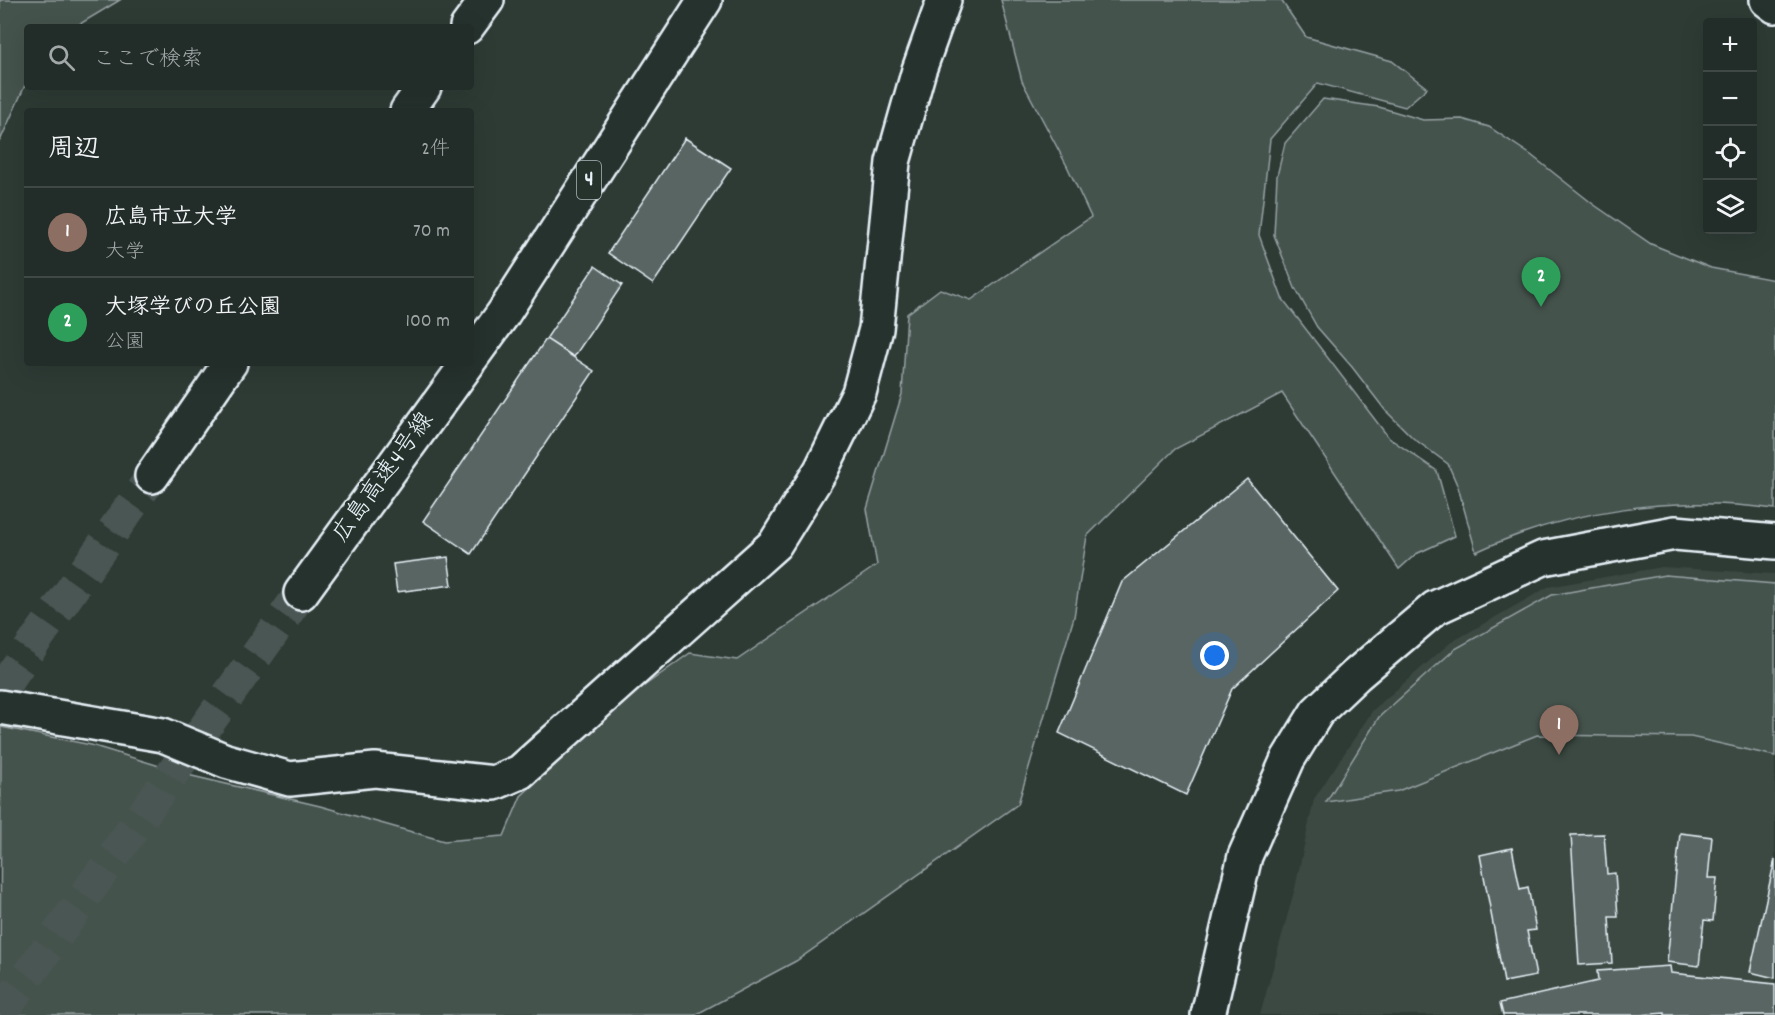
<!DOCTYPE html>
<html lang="ja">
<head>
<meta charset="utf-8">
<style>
	body { margin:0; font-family:Dekko,"Klee One",sans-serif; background:#2a3430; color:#f1f3f6 }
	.controls { position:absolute; right:18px; top:18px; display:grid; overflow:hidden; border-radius:6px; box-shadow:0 6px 24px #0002 }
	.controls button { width:54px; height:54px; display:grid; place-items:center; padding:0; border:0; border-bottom:2px solid #3f4845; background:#222c28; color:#f1f3f6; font:30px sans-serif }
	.you { position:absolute; left:1215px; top:656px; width:21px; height:21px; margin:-15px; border:4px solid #fff; border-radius:50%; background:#1a73e8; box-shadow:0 0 0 9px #1a73e833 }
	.badge { display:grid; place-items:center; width:39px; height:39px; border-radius:50%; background:#ffd166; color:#fff; font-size:20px; font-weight:700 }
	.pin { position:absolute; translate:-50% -50px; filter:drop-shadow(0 2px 3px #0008) }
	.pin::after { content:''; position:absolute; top:32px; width:21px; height:18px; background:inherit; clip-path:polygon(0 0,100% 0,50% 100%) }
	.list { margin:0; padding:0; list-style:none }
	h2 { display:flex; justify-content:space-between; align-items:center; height:78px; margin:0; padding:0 24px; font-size:26px }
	h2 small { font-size:20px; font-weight:400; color:#a2a7a8 }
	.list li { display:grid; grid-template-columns:39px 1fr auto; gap:18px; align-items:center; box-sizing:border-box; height:90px; padding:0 24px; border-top:2px solid #3f4845 }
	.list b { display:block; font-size:22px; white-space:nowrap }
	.list p { margin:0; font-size:20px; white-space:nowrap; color:#a2a7a8 }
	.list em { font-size:20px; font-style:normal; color:#a2a7a8 }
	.icon { flex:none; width:33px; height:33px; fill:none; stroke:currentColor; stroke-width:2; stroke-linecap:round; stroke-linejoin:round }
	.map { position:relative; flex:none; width:1775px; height:1015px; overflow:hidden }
	.search { position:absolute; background:#222c28; box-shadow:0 6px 24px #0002; left:24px; top:24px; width:450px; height:66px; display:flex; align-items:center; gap:15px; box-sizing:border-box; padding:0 21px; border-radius:6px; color:#a2a7a8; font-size:22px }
	.panel { position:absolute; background:#222c28; box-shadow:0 6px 24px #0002; left:24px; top:108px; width:450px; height:258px; border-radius:6px }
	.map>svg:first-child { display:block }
	.built { fill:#3b4843 }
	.green { fill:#45524e; stroke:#96a2a3; stroke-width:1.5 }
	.building { fill:#596563; stroke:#e8f1f8; stroke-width:1.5 }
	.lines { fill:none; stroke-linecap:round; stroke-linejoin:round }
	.highway-tunnel { stroke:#4a5652; stroke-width:33; stroke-dasharray:33 16; stroke-linecap:butt }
	.street-casing { stroke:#e8f1f8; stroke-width:38 }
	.secondary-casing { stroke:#e8f1f8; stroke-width:38 }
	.highway-casing { stroke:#e8f1f8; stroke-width:38 }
	.street { stroke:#26332d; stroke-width:33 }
	.secondary { stroke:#26332d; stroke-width:33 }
	.highway { stroke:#26332d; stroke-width:33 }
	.labels { text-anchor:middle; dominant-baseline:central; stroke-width:5; stroke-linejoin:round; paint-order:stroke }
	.shield { fill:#26332d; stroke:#aeb8bb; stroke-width:1.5 }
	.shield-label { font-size:22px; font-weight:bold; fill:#e8f1f8 }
	.street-label { font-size:24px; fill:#e8f1f8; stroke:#26332d }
</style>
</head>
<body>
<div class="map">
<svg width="1775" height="1015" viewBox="0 0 1775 1015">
	<rect width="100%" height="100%" fill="#2e3b35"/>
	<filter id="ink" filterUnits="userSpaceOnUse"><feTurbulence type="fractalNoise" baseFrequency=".0167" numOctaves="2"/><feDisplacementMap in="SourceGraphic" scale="12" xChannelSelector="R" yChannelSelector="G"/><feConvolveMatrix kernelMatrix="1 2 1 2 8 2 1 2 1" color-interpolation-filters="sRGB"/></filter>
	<g filter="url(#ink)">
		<path class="built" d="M1662,567l113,7v441h-515l35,-127 19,-89 59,-89 77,-67 98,-56z"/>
		<path class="green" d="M0,0h120l-45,27h-48v54l-27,60z
			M1001,0h280l25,37 86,24 35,27 -22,19 -87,-24 -48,56 -11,96 23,63 107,140 48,33 18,65 -39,18 -17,15 -117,-176 -107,56 -88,87 -13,81 -56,187 -222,157 -101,54h-695l1,-288 90,18 101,31 128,30 124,35 60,-5 17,-40 98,-92 71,-51 47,7 140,-95 -10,-56 35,-115 5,-80 33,-25 31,11 120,-83 -24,-51 -45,-85z
			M1323,99l56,8 44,13 39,-1 27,8 42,28 62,49 58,40 60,24 64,12v229c-103,-14 -206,0 -299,43l-18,-65 -10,-23 -35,-26 -28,-28 -33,-43 -35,-40 -22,-39 -21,-53 3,-59 8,-33z
			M1665,575l110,9v172l-84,-19 -154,-2 -139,56 -72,11 53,-85 76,-68 97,-54z"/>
		<path class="building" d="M685,138l46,30 -78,116 -45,-31z
			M595,266l27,19 -48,72 -28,-18z
			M546,339l48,32 -123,183 -48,-33z
			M1247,479l91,112 -106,98 -46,106 -127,-62 63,-151z
			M448,557l4,28 -55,7 -4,-28z
			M1680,833l32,4 -4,41h9l-4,43 -9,-1 -5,46 -32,-4z
			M1604,834l3,40 8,-1 3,44h-9l3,46 -33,2 -8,-130z
			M1512,848l8,41 8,-2 8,43 -9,1 9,45 -32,6 -24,-127z
			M1775,859v119l-25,-6z
			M1670,966l1,7 104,11v31h-110v-2l-26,2h-136l-3,-12 98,-22 -1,-10z"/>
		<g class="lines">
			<path class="highway-tunnel" d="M0,691l152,-215
				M0,1015l301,-422"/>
			<g class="street-casing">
				<path id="street" d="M0,707l163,28 63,26 64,18 85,-9 119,13 26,-11 255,-228 46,-74 38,-77 17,-64 17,-167 26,-92 25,-70"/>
			</g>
			<g class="secondary-casing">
				<path id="secondary" d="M1767,0l8,6
					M1208,1015l37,-159 43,-97 29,-47 39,-37 79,-67 108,-50 132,-25 100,9"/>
			</g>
			<g class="highway-casing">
				<path id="highway" d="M467,27l20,-27
					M407,111l17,-24
					M471,358l32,-44 202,-314
					M152,476l78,-113
					M301,593l167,-230"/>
			</g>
			<use href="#street" class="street"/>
			<use href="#secondary" class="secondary"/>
			<use href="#highway" class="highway"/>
		</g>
	</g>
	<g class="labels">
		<rect class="shield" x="577" y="161" width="24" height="38" rx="4.5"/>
		<g class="shield-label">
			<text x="589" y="180">4</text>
		</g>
		<g class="street-label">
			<text transform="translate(384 478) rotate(-54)">広島高速4号線</text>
		</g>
	</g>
</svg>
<div class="controls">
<button>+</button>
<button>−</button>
<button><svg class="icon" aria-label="locate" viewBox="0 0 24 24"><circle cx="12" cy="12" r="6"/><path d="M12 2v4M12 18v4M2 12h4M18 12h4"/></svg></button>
<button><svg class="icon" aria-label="layers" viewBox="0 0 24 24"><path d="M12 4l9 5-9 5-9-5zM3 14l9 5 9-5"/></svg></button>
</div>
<div class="you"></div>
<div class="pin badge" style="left:1559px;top:755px;background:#8d6e63">1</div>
<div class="pin badge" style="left:1541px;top:307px;background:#2e9e5b">2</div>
<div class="search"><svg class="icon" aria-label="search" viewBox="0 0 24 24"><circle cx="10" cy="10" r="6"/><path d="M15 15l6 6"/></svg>ここで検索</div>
<section class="panel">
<h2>周辺<small>2件</small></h2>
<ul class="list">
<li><span class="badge" style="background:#8d6e63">1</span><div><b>広島市立大学</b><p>大学</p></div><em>70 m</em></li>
<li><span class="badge" style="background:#2e9e5b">2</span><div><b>大塚学びの丘公園</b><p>公園</p></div><em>100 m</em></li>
</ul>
</section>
</div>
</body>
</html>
